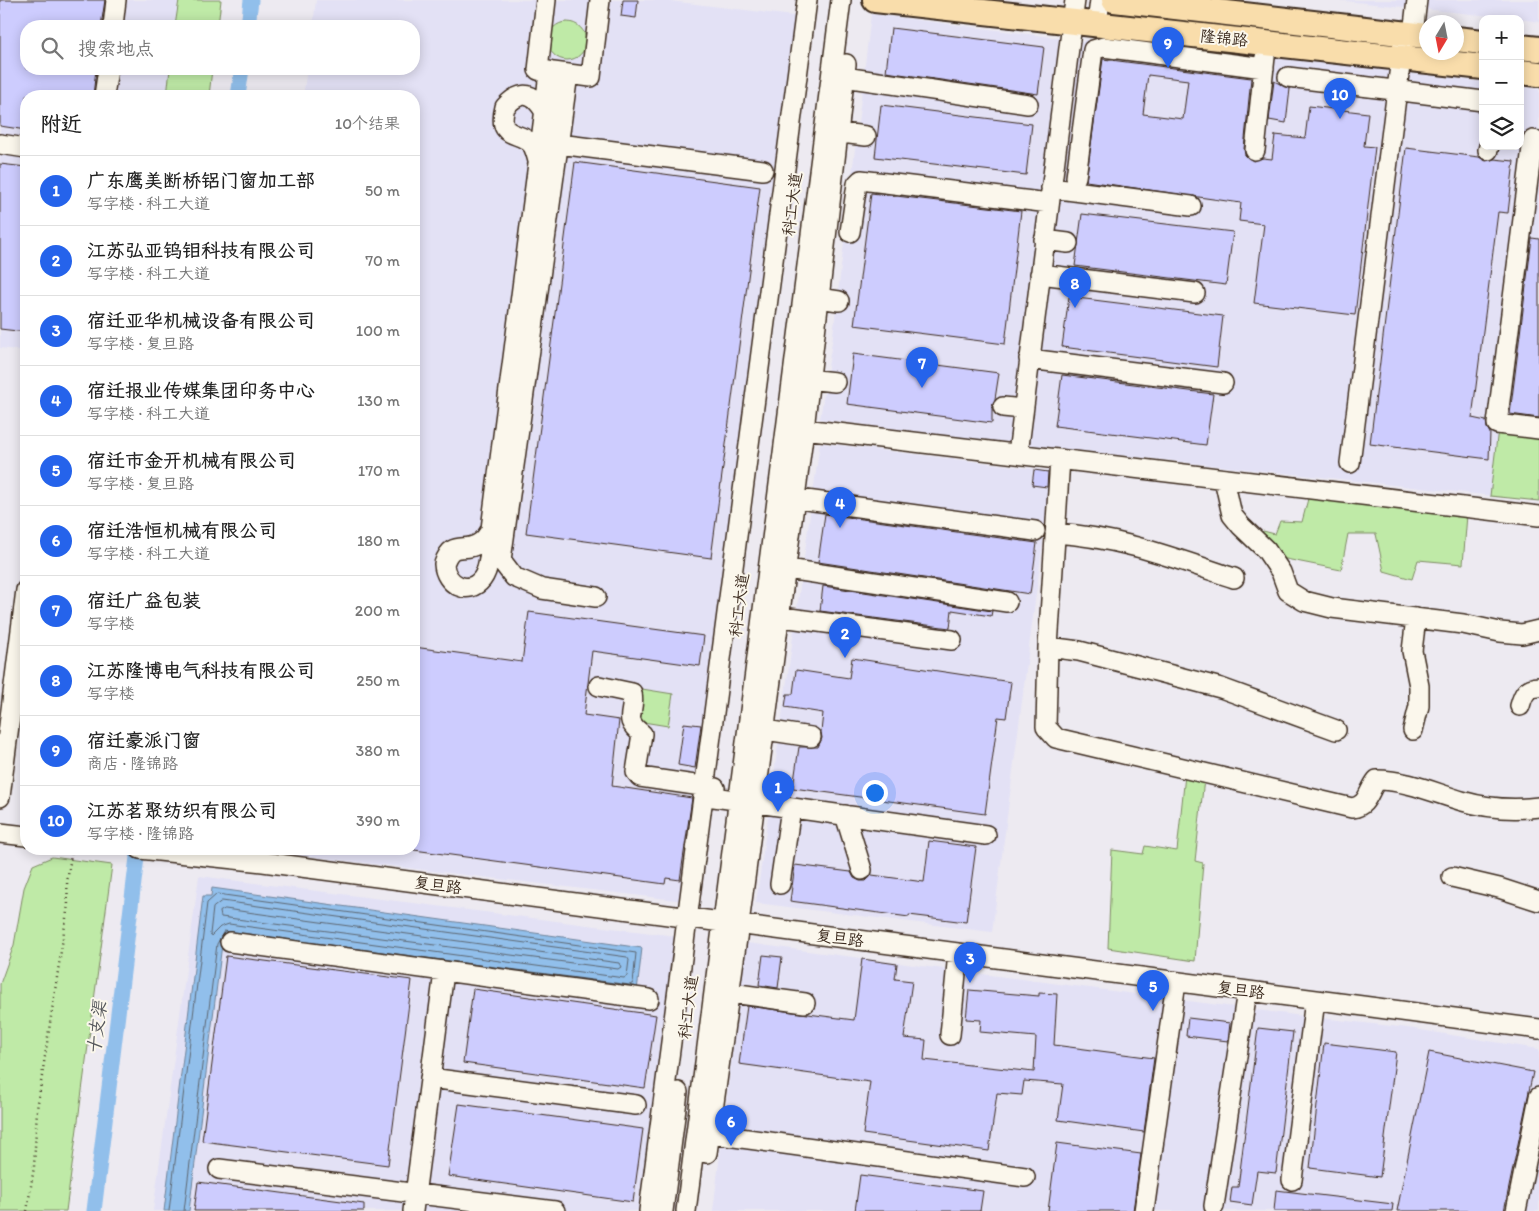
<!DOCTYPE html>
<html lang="zh">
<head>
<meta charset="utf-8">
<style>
	body { margin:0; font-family:Itim,"LXGW WenKai TC",sans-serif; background:#f2f2f2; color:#222 }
	.controls { position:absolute; right:15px; top:15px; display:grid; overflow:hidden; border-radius:10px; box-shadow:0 2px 12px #0003 }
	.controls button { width:45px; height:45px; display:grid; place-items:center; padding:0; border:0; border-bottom:1px solid #e0e0e0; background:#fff; color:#222; font:25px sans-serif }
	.compass { position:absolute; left:1419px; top:15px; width:45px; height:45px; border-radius:50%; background:#fff; box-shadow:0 2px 12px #0003; rotate:190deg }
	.you { position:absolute; left:874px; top:792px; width:18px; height:18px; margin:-12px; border:4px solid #fff; border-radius:50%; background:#1a73e8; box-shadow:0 0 0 8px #1a73e833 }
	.badge { display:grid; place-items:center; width:32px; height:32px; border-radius:50%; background:#2563eb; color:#fff; font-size:16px; font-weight:700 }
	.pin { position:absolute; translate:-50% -41px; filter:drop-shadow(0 1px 2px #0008) }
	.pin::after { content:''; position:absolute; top:26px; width:18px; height:15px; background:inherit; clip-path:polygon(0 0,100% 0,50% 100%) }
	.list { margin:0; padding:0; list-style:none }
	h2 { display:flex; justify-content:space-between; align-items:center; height:65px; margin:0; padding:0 20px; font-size:21px }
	h2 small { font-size:16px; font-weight:400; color:#767676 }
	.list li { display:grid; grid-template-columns:32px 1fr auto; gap:15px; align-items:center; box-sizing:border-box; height:70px; padding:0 20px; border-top:1px solid #e0e0e0 }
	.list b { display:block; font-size:19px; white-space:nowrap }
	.list p { margin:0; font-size:16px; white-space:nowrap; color:#767676 }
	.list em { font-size:16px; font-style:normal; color:#767676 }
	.icon { flex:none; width:28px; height:28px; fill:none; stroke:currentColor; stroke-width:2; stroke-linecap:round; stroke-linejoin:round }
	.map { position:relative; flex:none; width:1539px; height:1211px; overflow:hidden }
	.search { position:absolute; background:#fff; box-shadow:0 2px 12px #0003; left:20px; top:20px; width:400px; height:55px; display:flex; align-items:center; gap:12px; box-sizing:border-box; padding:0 18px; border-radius:20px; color:#767676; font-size:19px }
	.panel { position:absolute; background:#fff; box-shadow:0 2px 12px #0003; left:20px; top:90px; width:400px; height:765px; border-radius:20px }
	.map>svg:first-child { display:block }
	.built { fill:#e3e1f5 }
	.green { fill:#bfeaa7; stroke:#7d8a62 }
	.water { fill:#91bfeb; stroke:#6f8399 }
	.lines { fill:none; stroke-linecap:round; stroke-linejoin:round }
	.shore { stroke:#5d6670; stroke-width:1 }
	.canal { stroke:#91bfeb; stroke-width:15 }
	.building { fill:#cdccfe; stroke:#3b2a1e; fill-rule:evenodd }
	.minor-casing { stroke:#3b2a1e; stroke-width:22 }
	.major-casing { stroke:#3b2a1e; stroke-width:28 }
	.path { stroke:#3b2a1e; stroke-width:2.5; stroke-dasharray:1 4; stroke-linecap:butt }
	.minor { stroke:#fbf7ec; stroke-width:19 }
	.major { stroke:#f9ddab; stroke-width:24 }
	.labels { text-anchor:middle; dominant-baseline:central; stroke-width:4; stroke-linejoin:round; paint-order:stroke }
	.street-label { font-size:16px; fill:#3b2a1e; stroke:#fbf7ec }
	.water-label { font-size:18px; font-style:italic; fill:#55575c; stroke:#fbf7ec }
</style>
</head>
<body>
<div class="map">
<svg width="1539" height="1211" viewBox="0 0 1539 1211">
	<rect width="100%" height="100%" fill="#edeaf1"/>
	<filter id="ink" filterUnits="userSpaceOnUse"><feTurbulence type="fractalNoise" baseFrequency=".02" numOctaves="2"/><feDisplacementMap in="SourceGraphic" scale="10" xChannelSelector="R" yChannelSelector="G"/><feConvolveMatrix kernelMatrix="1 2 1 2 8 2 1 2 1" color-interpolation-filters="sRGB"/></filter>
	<g filter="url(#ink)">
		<path class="built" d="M0,0h179l-4,26h-149v43h144l-3,27h-141v255l-26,-3z
			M316,0h346l140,17 -118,884 -436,-52h166v-753h-111l4,-27h107v-43h-101z
			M1336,0h203v22l-19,-3z
			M871,14l189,24 -51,405 -189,-24 13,-84z
			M1086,40l186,23 1,-7 210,26v64h37v-59l19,2v412l-511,-56 50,-401z
			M820,443l232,28 -60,461 -236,-29z
			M199,876l476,60 -37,275h-485z
			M747,943l548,72 113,13 131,21v162h-826l32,-263z"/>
		<path class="green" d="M179,0h42l-3,26h-43z
			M548 41a19 19 0 1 1 38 0a19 19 0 1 1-38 0Z
			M170,69h42l-3,27h-42z
			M1498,429l41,6v66l-49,-5z
			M1309,495l158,20 -4,49 -45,-4 -6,19 -28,-8 -8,-37h-28l-7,36 -60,-12 -22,-20 4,-7 12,3 5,-13 22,1z
			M642,689l31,5 -5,32 -31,-5z
			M1185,775l19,4 -9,82 8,2 -8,98 -87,-13 4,-98 31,4 2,-8 32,5z
			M52,857l60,8 -46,346h-66v-227l14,-39 10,-57 9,-23z"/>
		<path class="water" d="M212,888l430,60 -5,43 -415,-47 -33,267h-25l39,-315h8z"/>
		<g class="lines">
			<path class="shore" d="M222,901l405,56 2,3 -2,16 -3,2 -395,-54 -9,3 -9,9 -1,-2 3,-26z
				M225,909l394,54 2,4 -3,2 -397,-52 -1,-5z
				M169,1211l38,-308 10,-9 419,59 -3,30 -3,2 -406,-54 -7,13 -33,267"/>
			<path class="canal" d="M248,26l3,-26
				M238,96l4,-27
				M94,1211l44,-362"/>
		</g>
		<path class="building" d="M0,0h105l-4,26h-75v43h70l-3,27h-67v34l-26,-4z
			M623,0h15l-2,18 -15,-2z
			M891,28l153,19 -6,47 -152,-22z
			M1103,59l148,19 -7,71 1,6 8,6 10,-3 9,1 3,-24 30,3 4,-32 59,7 -4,33 11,1 -20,168 -101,-12 10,-79 -25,-3 2,-18 -155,-22zM1148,75l40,5 -5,39 -40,-5z
			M1274,81l16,8 -4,34 -17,-3z
			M881,105l151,19 -6,51 -151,-18z
			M1406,148l73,9 7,4 8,-2 20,2 -6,52 -10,-1 -26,206 14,3 1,7 3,5 -1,26 -119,-15z
			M575,162l185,25 -49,371 -185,-25z
			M0,164l26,3v165l-26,-3z
			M871,193l150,18 -16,133 -151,-19z
			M1082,214l151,18 -7,53 -151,-19z
			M1532,238l7,1v179l-29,-4z
			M1069,297l154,19 -6,51 -155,-20z
			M853,354l146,19 -4,26 -3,6v18l-145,-19z
			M1062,375l151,19 -7,51 -151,-19z
			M1034,470l14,2 -1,15 -15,-2z
			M825,514l212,29 -7,51 -212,-32z
			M823,586l169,25 -1,5 -39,-6 -2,18 -130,-17z
			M529,612l175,24 -4,30 -108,-15 -8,64 35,5 -7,66 80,12 -12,82 -14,-2 -1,6 -251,-34v-203l108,15z
			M852,658l159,24 -5,36 -8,-1 -13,97 -192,-26 6,-41h19l4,-9 -1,-6 2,-19 -38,-6 2,-13h6l3,-24 53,8z
			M684,723l17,2 -6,43 -17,-3z
			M929,841l47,6 -10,75 -57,-7v2l-119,-16 5,-36 56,7 3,6 6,3h6l6,-6 52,7z
			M763,955l19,2 -4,31 -19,-3z
			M226,956l186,24 -24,185 -186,-24z
			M862,959l35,5 -2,15 17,2 -8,57 22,2 -2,20 110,12 2,-35 -56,-5 1,-12 -15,-1 3,-29 70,6v-3l18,1 -3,51 100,13 -10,74 -86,-12 5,-36 -39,-3 -2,14 -25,-2 -8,58 -126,-17 7,-52 -131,-18 8,-58 107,14z
			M473,989l183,26 -11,73 -182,-25z
			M1188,1018l42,5 -2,18 -42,-5z
			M1258,1028l35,4 -17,141 -19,-2 -5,34 -22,-3 2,-15h6z
			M1324,1043l72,9 -16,125 -70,-9z
			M1429,1052l104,20 -29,139h-107z
			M459,1104l184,25 -10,73 -185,-26z
			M1057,1143l84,11 -8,57h-85z
			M860,1175l123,16 -3,20h-125z
			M198,1182l166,22v7h-170z
			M1276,1190l117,14 -1,7h-118z"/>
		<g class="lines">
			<g class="minor-casing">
				<path id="minor" d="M546,0l-8,70 53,7 9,-77
					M1097,24l3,-24
					M113,26l3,-26
					M1413,34l4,-34
					M568,74l-67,486 13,17 28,12 54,8
					M844,77l184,27
					M1288,77l195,24
					M104,96l4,-27
					M825,131l41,5
					M1539,141l-6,-1 -36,284 42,5
					M0,144l26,4
					M1255,150l10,-93
					M1488,150l1,-4
					M540,161h-2c-1,-4 -3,-11 -5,-15 -11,-17 -37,-4 -28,-39 30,-34 45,15 54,37l204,26
					M1076,177l17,-127 10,-3 161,21
					M1051,188l140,18
					M850,232l7,-48 4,-4 188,23
					M1044,240l24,3
					M1040,274l155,19
					M819,298l20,3
					M1029,359l194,24
					M797,378l38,4
					M1003,407l20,2
					M804,429l735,87
					M1018,454l57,-454
					M1060,459l-12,188 -2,80 10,11 296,70c16,-2 16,-17 25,-28 29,0 58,13 85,21 24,7 52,9 77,6
					M1350,463l54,-429
					M1224,479l8,36 9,11 25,24 15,22 7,19 16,10 28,7 131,16 37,8 22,2 17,-4
					M784,497l251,34
					M504,531l-13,-2c-3,6 -7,12 -13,15 -14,9 -26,-5 -34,20 1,20 24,33 38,15 9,-12 8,-35 9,-50l54,-420 4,-38
					M1055,533c64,4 119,25 179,45
					M774,567l233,35
					M767,615l185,25
					M1048,647l31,4 142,37 115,42
					M599,686l33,7c4,21 -11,25 10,41l-6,38 4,5 75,11
					M1520,706c3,-11 6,-19 19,-19
					M752,728l59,9
					M1413,730l6,-24v-20l-7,-35 4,-33
					M0,797l26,-207
					M714,797l272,38
					M845,815l17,55
					M0,833l26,3
					M140,849l123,13 1276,167
					M1452,877l47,11 40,13
					M780,884l11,-76
					M230,942l419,57
					M717,991l88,12
					M950,1035l8,-82
					M430,1078l206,27
					M697,1132l328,45
					M707,1153l32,-229 65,-495 42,-365
					M219,1169l336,42
					M1292,1180l23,-180
					M1214,1206l33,-215
					M413,1211l31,-239
					M649,1211l158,-1211
					M663,1211l15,-119
					M686,1211l155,-1211
					M1144,1211l32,-229
					M1516,1211l23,-114"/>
			</g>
			<g class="major-casing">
				<path id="major" d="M875,0l608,67
					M1114,0l312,36
					M1456,39l27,3
					M1520,47l19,2
					M1520,72l19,2"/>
			</g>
			<path class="path" d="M27,1211l7,-44 3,-58 31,-204 -1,-23 5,-33"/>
			<use href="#minor" class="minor"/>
			<use href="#major" class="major"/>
		</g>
	</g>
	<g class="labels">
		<g class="street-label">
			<text transform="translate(1224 38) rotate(6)">隆锦路</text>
			<text transform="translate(792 204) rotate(-83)">科工大道</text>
			<text transform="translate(739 605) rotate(-83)">科工大道</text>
			<text transform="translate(438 885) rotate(7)">复旦路</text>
			<text transform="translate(840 938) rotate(7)">复旦路</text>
			<text transform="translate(1241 990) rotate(7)">复旦路</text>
			<text transform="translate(688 1007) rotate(-83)">科工大道</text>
		</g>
		<g class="water-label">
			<text transform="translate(97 1028) rotate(-83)">十支渠</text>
		</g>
	</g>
</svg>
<div class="controls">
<button>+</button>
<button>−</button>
<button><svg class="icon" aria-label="layers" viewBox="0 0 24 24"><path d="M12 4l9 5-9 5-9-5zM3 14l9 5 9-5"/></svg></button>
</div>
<svg class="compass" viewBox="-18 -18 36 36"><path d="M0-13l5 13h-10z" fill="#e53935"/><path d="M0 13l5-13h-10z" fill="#767676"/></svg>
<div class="you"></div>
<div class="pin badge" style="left:778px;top:812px">1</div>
<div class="pin badge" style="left:845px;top:658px">2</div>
<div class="pin badge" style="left:970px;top:983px">3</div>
<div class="pin badge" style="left:840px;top:528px">4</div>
<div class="pin badge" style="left:1153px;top:1011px">5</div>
<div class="pin badge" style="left:731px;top:1146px">6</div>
<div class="pin badge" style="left:922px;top:388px">7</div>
<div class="pin badge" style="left:1075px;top:308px">8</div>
<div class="pin badge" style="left:1168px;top:68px">9</div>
<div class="pin badge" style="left:1340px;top:119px">10</div>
<div class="search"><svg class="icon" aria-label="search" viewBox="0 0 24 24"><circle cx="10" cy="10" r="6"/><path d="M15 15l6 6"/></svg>搜索地点</div>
<section class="panel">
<h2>附近<small>10个结果</small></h2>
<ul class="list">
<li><span class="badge">1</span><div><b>广东鹰美断桥铝门窗加工部</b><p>写字楼 · 科工大道</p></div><em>50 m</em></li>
<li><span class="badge">2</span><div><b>江苏弘亚钨钼科技有限公司</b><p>写字楼 · 科工大道</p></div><em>70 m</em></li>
<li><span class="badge">3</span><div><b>宿迁亚华机械设备有限公司</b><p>写字楼 · 复旦路</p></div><em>100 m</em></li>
<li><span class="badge">4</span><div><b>宿迁报业传媒集团印务中心</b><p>写字楼 · 科工大道</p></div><em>130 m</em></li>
<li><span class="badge">5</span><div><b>宿迁市金开机械有限公司</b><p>写字楼 · 复旦路</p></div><em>170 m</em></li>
<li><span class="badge">6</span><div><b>宿迁浩恒机械有限公司</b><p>写字楼 · 科工大道</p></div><em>180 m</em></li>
<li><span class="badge">7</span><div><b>宿迁广益包装</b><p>写字楼</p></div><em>200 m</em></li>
<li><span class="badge">8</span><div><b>江苏隆博电气科技有限公司</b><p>写字楼</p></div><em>250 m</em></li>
<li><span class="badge">9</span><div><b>宿迁豪派门窗</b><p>商店 · 隆锦路</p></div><em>380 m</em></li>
<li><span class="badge">10</span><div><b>江苏茗聚纺织有限公司</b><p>写字楼 · 隆锦路</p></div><em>390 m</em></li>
</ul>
</section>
</div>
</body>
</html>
